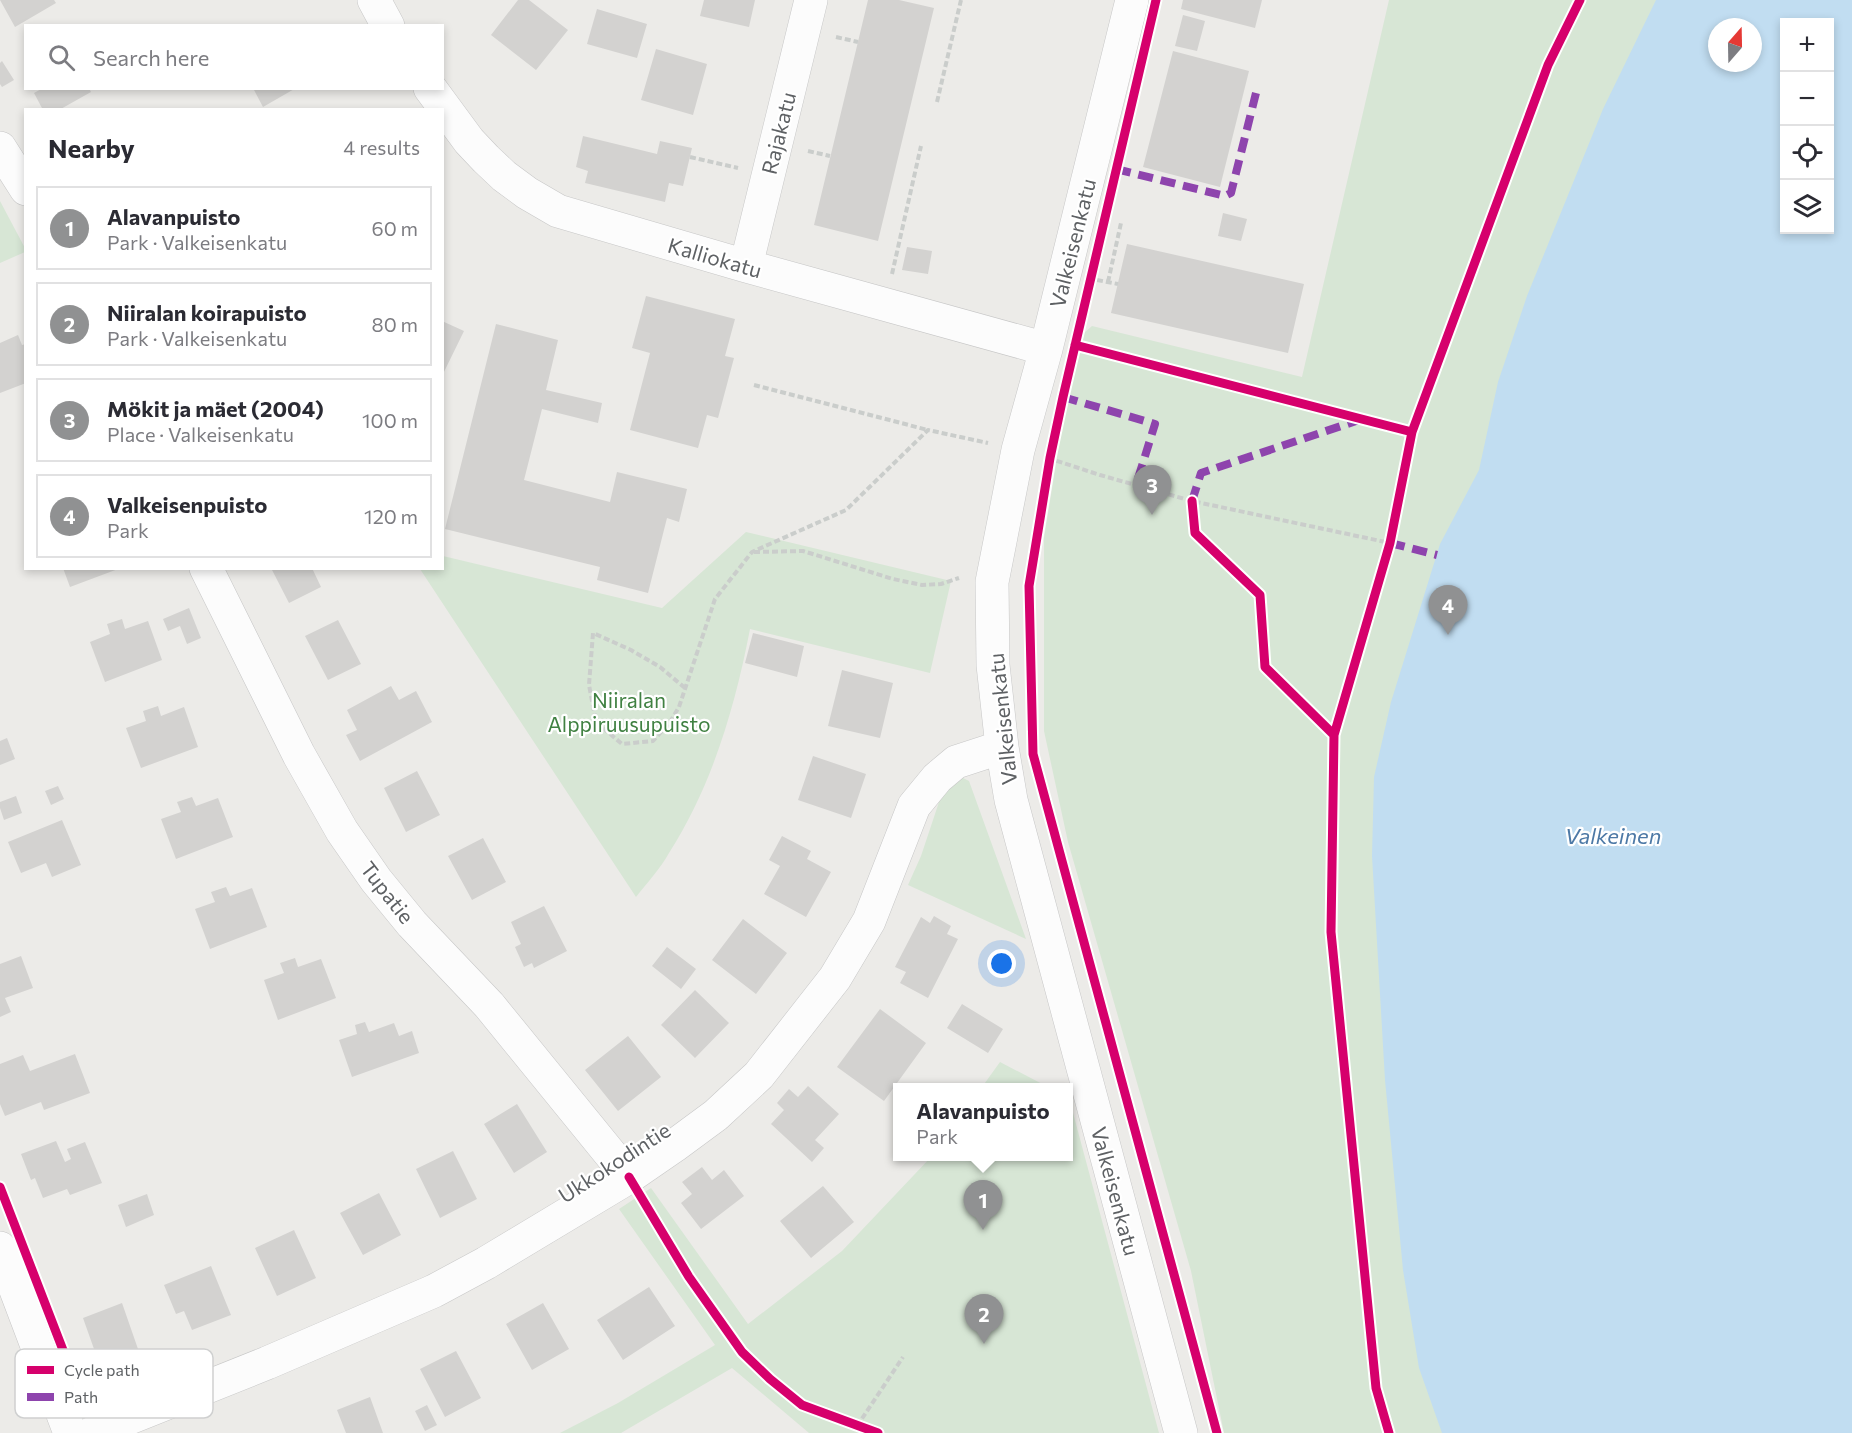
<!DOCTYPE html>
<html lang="en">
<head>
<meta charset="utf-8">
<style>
	body { margin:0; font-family:Commissioner,sans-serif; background:#f7f7f7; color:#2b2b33 }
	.controls { position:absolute; right:18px; top:18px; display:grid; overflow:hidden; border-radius:0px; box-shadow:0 3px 9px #0003 }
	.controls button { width:54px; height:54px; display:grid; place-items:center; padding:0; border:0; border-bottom:2px solid #e1e1e2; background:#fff; color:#2b2b33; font:30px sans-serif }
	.compass { position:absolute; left:1708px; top:18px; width:54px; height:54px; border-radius:50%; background:#fff; box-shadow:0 3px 9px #0003; rotate:20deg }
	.you { position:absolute; left:1002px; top:964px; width:21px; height:21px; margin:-15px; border:4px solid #fff; border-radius:50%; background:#1a73e8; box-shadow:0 0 0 9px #1a73e833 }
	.badge { display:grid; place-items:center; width:39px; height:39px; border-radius:50%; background:#909192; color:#fff; font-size:20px; font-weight:700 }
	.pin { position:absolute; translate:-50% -50px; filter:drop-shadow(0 2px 3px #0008) }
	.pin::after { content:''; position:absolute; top:32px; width:21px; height:18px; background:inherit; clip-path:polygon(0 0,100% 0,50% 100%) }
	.popup { position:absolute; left:893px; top:1083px; width:180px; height:78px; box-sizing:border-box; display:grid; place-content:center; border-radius:0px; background:#fff; filter:drop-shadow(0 2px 4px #0005); font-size:20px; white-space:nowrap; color:#7c7c81 }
	.popup b { font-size:22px; color:#2b2b33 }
	.popup::after { content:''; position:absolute; left:50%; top:100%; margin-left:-12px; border:12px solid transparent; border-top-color:#fff }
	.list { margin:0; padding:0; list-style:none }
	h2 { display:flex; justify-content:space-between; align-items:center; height:78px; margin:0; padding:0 24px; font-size:26px }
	h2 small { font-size:20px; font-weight:400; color:#7c7c81 }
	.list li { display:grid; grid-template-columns:39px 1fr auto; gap:18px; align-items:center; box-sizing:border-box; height:84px; margin:0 12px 12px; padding:0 12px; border:2px solid #e1e1e2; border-radius:0px }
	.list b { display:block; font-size:22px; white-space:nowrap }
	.list p { margin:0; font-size:20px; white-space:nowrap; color:#7c7c81 }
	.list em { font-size:20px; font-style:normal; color:#7c7c81 }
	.icon { flex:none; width:33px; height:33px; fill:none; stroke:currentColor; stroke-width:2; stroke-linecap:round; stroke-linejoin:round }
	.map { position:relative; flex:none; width:1852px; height:1433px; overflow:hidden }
	.search { position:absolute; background:#fff; box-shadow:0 3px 9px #0003; left:24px; top:24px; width:420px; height:66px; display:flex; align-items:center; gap:15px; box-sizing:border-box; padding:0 21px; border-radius:0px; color:#7c7c81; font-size:22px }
	.panel { position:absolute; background:#fff; box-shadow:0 3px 9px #0003; left:24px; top:108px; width:420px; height:462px; border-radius:0px }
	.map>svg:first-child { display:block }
	.green { fill:#d7e6d5; fill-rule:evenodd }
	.water { fill:#c1ddf1; fill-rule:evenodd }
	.building { fill:#d3d2d0 }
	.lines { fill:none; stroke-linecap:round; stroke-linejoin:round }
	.minor-casing { stroke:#c7c7c7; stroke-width:34 }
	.path { stroke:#cacdcb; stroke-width:4; stroke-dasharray:6 3; stroke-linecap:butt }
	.minor { stroke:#fcfcfc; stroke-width:33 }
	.quiet { stroke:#8e44ad; stroke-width:8; stroke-dasharray:15 8; stroke-linecap:butt }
	.cycleway-casing { stroke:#fff; stroke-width:13 }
	.cycleway { stroke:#d6006c; stroke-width:9 }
	.labels { text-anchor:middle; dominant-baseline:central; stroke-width:4.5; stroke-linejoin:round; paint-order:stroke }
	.street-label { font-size:21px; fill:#5e6164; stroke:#fff }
	.park-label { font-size:21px; fill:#408142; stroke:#fff }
	.water-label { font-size:22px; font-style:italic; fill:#4d79a6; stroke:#fff }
	.key { fill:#fff; stroke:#cfd0d0; stroke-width:1.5 }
	.key-label { font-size:16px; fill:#5e6164 }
</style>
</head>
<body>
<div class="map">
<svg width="1852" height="1433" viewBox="0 0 1852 1433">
	<rect width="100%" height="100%" fill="#ecebe8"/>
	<path class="green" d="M1389,0h463v1433h-628l-33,-162 -123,-429 -24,-111v-193l32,-198 16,-14 210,51zM1784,22h46v208h-46zM1717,27h36v36h-36z
		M0,201l26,49 -1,2 -25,11z
		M746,532l205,49 -21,92 -180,-44c-15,78 -38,157 -81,224 -9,16 -22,30 -33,44l-216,-328 22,-1 1,-12 219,52z
		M961,777l8,4 57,158 -118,-54 13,-29 24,-72z
		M1000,1062l48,25h-66z
		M1069,1098l90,335h-350l-77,-65 -111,65h-61l58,-30 97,-58 -96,-136 32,-21 97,136 94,-73 89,-94 137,-1z"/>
	<path class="water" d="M1656,0h196v1433h-410l-23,-65 -16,-98 -18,-190 -13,-224 2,-79 17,-75 49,-158 39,-74 19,-88 29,-86 76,-187zM1784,22h46v208h-46zM1717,27h36v36h-36z"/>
	<path class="building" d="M0,0h54l2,3 -41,24z
		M518,0h11l39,30 -32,40 -45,-35z
		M704,0h51l-6,27 -49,-11z
		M868,0h31l35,8 -56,233 -64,-16z
		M1183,0h79l-7,28 -74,-19z
		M597,9l50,15 -10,34 -50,-14z
		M1183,15l22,6 -8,30 -22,-5z
		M656,49l51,15 -14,51 -52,-15z
		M1173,51l76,20 -29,116 -77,-20z
		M2,61l12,19 -12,7 -2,-3v-21z
		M43,88h46l2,4 -32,18h-16l-9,-17z
		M253,88h43l-33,19z
		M583,136l74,18 3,-13 32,7 -9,38 -14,-3 -4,19 -80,-19 3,-12 -12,-4z
		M1223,213l24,6 -6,22 -23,-5z
		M1127,244l177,40 -16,69 -177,-40z
		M907,247l25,4 -4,23 -26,-4z
		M646,296l89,23 -10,37 9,2 -16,60 -11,-3 -9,33 -68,-18 20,-77 -18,-5z
		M442,321l22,10 -22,45z
		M496,324l62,16 -12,50 56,13 -4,20 -56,-14 -18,71 86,22 7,-30 70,17 -8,33 -12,-4 -19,75 -51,-13 3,-13 -155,-38z
		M18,335l4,10 4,-1v39l-26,10v-50z
		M63,568h55v1l-48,18z
		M271,568h41l9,19 -32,16z
		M189,608l12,30 -14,6 -7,-18 -12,5 -5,-12z
		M122,619l3,10 23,-8 14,39 -57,22 -15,-40 20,-8 -3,-10z
		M338,620l23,44 -33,16 -23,-44z
		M753,633l51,13 -7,31 -52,-14z
		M842,670l51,13 -13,55 -52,-12z
		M391,686l8,14 17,-9 16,31 -72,39 -14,-26 11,-5 -10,-20z
		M158,706l3,10 23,-9 14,40 -57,21 -15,-40 20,-7 -3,-10z
		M7,738l8,21 -15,6v-24z
		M813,756l53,18 -15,44 -53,-18z
		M417,771l23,44 -34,17 -22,-44z
		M58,786l6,13 -13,6 -6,-14z
		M16,796l6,17 -18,7 -4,-12v-6z
		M192,797l4,9 22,-8 15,39 -57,22 -15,-40 20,-7 -4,-10z
		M62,820l19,45 -29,12 -6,-14 -25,10 -13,-31z
		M782,836l29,15 -4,8 24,13 -25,45 -42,-23 16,-28 -11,-6z
		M483,838l23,44 -34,18 -24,-44z
		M226,887l4,9 22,-8 15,39 -57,22 -15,-40 20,-7 -4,-10z
		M544,906l23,45 -33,17 -2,-5 -8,4 -9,-20 6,-3 -10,-22z
		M934,916l17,10 -4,8 11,5 -30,59 -28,-15 6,-11 -11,-5 26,-50 9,6z
		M743,919l44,34 -31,41 -44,-34z
		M667,947l29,22 -15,20 -29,-23z
		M21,956l12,32 -28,10 6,14 -11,5v-53z
		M295,958l3,9 23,-8 15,39 -58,22 -14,-40 20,-7 -4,-10z
		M695,990l34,33 -34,35 -34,-33z
		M962,1004l41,25 -15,24 -41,-25z
		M880,1009l46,34 -42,58 -47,-34z
		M365,1022l4,10 25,-9 5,13 13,-5 7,22 -67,24 -13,-37 18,-6 -2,-9z
		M628,1036l33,41 -43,34 -33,-41z
		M75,1054l15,39 -46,17 -3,-8 -36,14 -5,-12v-40l23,-9 7,16z
		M808,1086l31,28 -24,26 9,8 -12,14 -41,-38 13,-14 -7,-7 12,-14 9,8z
		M517,1104l30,48 -33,21 -30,-49z
		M56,1141l9,21 6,-3 -4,-10 18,-7 17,41 -32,12 -3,-6 -24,9 -8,-20 -4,2 -10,-26z
		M453,1151l24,48 -37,19 -24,-49z
		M702,1167l10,13 12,-10 20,26 -43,33 -20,-26 11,-9 -10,-12z
		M823,1186l31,36 -43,36 -31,-37z
		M379,1193l22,42 -38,20 -23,-42z
		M147,1194l7,21 -28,12 -8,-22z
		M294,1230l22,48 -39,18 -22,-48z
		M211,1266l20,49 -39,15 -8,-19 -8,3 -12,-29z
		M649,1287l26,39 -52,34 -26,-40z
		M122,1303l16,46 -39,14 -16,-45z
		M543,1303l26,46 -37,21 -26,-46z
		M456,1351l25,47 -36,19 -25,-48z
		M370,1397l13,36h-37l-9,-23z
		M427,1405l10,20 -12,6 -10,-20z"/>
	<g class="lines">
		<g class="minor-casing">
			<path id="minor" d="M374,0l14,26
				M1132,0l-86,349 -28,101 -26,132 1,83 9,82 9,53 170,633
				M430,88l39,53 17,18 18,17 23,17 31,18 188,55 300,83
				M0,148l26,41
				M746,266l65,-266
				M206,568l93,187 43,76 34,49 36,44 77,81 140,172
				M0,1248l70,185
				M92,1433l175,-70 167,-72 52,-28 143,-86 45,-31 42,-31 43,-40 76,-97 34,-57 45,-115 23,-28 19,-16 46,-15"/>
		</g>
		<path class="path" d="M836,37l22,5
			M937,102l24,-102
			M808,151l22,5
			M690,157l48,11
			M892,274l29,-128
			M1097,280l21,4
			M1108,282l13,-59
			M754,385l174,45
			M1048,458l52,17 92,26 198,42
			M754,552l49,-1 90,28 29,6 19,-1 18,-6
			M685,688l-25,-21 -29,-17 -38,-17 -4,52 7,37 26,22 31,-3 17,-19 9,-15 36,-108 37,-47 94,-42 82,-80 60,13
			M857,1426l46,-69"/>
		<use href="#minor" class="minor"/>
		<path class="quiet" d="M1116,169l109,27 6,-3 26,-104
			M1063,397l92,27 -19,61
			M1192,501l9,-28 158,-53
			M1390,543l47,12"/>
		<g class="cycleway-casing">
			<path id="cycleway" d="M1156,0l-93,397 -13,61 -21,128 4,168 184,679
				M1075,345l337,87
				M1192,501l3,32 65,62 5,72 69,68
				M629,1177l60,100 53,75 28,27 32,26 76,28
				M0,1187l85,220
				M1389,1433l-13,-45 -45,-456 3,-197 56,-192 22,-111 136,-367 32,-65"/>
		</g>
		<use href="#cycleway" class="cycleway"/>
	</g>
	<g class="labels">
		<g class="street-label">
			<text transform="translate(778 133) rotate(-76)">Rajakatu</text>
			<text transform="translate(1072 243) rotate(-76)">Valkeisenkatu</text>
			<text transform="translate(715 257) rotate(16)">Kalliokatu</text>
			<text transform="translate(1002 719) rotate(-96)">Valkeisenkatu</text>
			<text transform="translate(388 892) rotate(52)">Tupatie</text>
			<text transform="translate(614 1162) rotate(-33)">Ukkokodintie</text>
			<text transform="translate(1116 1191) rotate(75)">Valkeisenkatu</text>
		</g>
		<g class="park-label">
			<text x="629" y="699">Niiralan<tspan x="629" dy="24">Alppiruusupuisto</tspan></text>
		</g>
		<g class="water-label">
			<text x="1613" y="835">Valkeinen</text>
		</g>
	</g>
	<rect x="15" y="1349" width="198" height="69" rx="9" class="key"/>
	<rect x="27" y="1366" width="27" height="8" fill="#d6006c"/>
	<rect x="27" y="1393" width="27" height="8" fill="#8e44ad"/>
	<g class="key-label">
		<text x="64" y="1376">Cycle path</text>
		<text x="64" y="1403">Path</text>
	</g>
</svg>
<div class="controls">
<button>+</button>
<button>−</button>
<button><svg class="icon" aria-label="locate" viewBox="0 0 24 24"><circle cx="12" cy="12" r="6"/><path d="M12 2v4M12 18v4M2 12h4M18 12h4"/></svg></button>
<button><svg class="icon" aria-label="layers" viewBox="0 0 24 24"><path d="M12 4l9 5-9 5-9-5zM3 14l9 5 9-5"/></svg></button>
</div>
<svg class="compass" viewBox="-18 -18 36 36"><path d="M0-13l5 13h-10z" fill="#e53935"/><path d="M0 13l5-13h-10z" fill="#7c7c81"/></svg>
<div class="you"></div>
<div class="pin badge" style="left:983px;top:1230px">1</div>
<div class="popup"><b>Alavanpuisto</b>Park</div>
<div class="pin badge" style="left:984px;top:1344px">2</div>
<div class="pin badge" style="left:1152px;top:515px">3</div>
<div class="pin badge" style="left:1448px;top:635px">4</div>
<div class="search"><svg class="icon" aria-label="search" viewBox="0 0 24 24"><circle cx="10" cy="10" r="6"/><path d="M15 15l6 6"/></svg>Search here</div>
<section class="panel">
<h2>Nearby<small>4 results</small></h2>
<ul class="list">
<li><span class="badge">1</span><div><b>Alavanpuisto</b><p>Park · Valkeisenkatu</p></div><em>60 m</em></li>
<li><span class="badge">2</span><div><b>Niiralan koirapuisto</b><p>Park · Valkeisenkatu</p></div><em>80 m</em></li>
<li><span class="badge">3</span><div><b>Mökit ja mäet (2004)</b><p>Place · Valkeisenkatu</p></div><em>100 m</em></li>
<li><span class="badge">4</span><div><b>Valkeisenpuisto</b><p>Park</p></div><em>120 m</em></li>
</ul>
</section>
</div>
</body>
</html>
